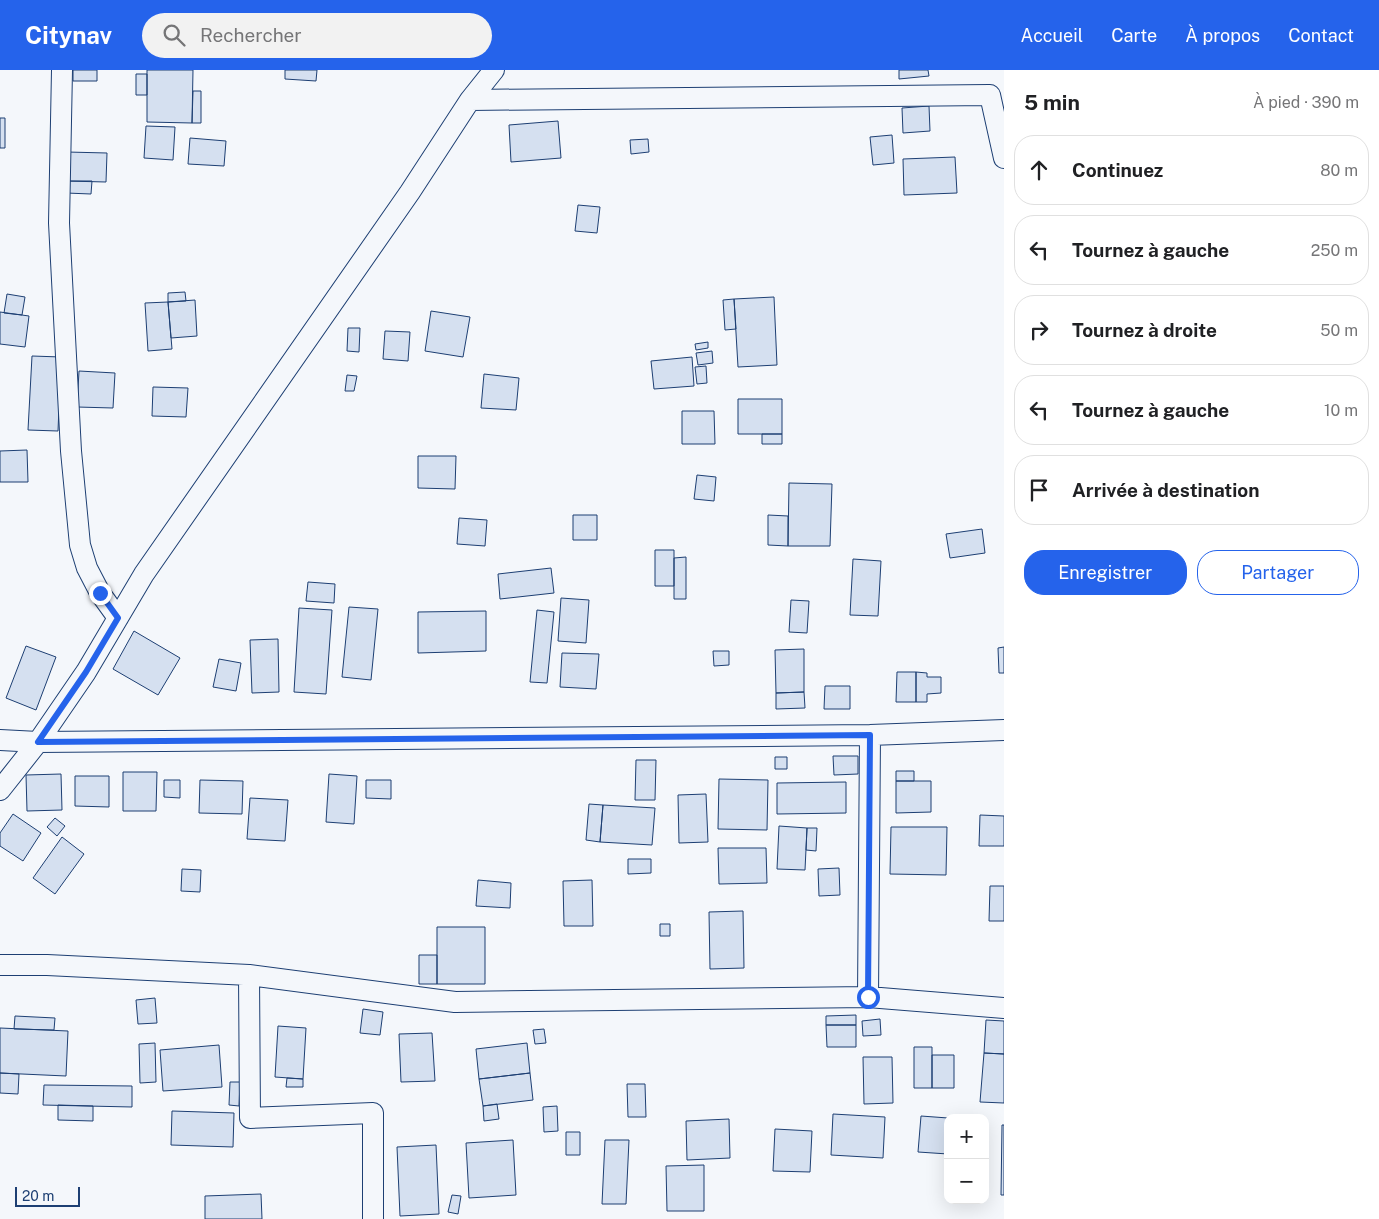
<!DOCTYPE html>
<html lang="fr">
<head>
<meta charset="utf-8">
<style>
	body { margin:0; font-family:"Public Sans",sans-serif; background:#f2f2f2; color:#202124 }
	.controls { position:absolute; right:15px; bottom:15px; display:grid; overflow:hidden; border-radius:10px; box-shadow:0 5px 20px #0002 }
	.controls button { width:45px; height:45px; display:grid; place-items:center; padding:0; border:0; border-bottom:1px solid #e0e0e0; background:#fff; color:#202124; font:25px sans-serif }
	.scale { position:absolute; left:15px; bottom:12px; width:65px; box-sizing:border-box; padding-left:5px; border:2px solid #1d3f73; border-top:0; font-size:14px; line-height:18px; white-space:nowrap; color:#1d3f73; -webkit-text-stroke:4px #f4f7fb; paint-order:stroke }
	.stop { position:absolute; width:15px; height:15px; margin:-11px; border:4px solid #2563eb; border-radius:50%; background:#fff }
	.stop.end { background:#2563eb; border-color:#fff; box-shadow:0 1px 5px #0008 }
	.list { margin:0; padding:0; list-style:none }
	h2 { display:flex; justify-content:space-between; align-items:center; height:65px; margin:0; padding:0 20px; font-size:21px }
	h2 small { font-size:16px; font-weight:400; color:#757577 }
	.list li { display:grid; grid-template-columns:32px 1fr auto; gap:15px; align-items:center; box-sizing:border-box; height:70px; margin:0 10px 10px; padding:0 10px; border:1px solid #e0e0e0; border-radius:20px }
	.list b { display:block; font-size:19px; white-space:nowrap }
	.list em { font-size:16px; font-style:normal; color:#757577 }
	.actions { display:flex; gap:10px; padding:15px 20px }
	.actions a { flex:1; padding:11px 0; border:1px solid #2563eb; border-radius:20px; text-align:center; font-size:18px; color:#2563eb }
	.actions .main { background:#2563eb; color:#fff }
	.icon { flex:none; width:28px; height:28px; fill:none; stroke:currentColor; stroke-width:2; stroke-linecap:round; stroke-linejoin:round }
	.map { position:relative; flex:none; width:1004px; height:1149px; overflow:hidden }
	header { display:flex; align-items:center; gap:30px; box-sizing:border-box; height:70px; padding:0 25px; background:#2563eb; color:#fff }
	header strong { font-size:24px }
	nav { display:flex; gap:28px; margin-inline-start:auto; font-size:18px }
	.search { width:350px; height:45px; background:#f2f2f2; display:flex; align-items:center; gap:12px; box-sizing:border-box; padding:0 18px; border-radius:28px; color:#757577; font-size:19px }
	main { display:flex }
	aside { flex:1; background:#fff }
	.map>svg:first-child { display:block }
	.building { fill:#d5e0f0; stroke:#1d3f73 }
	.lines { fill:none; stroke-linecap:round; stroke-linejoin:round }
	.minor-casing { stroke:#1d3f73; stroke-width:22 }
	.minor { stroke:#f4f7fb; stroke-width:20 }
	.route { stroke:#2563eb; stroke-width:6 }
</style>
</head>
<body>
<header>
<strong>Citynav</strong>
<div class="search"><svg class="icon" aria-label="search" viewBox="0 0 24 24"><circle cx="10" cy="10" r="6"/><path d="M15 15l6 6"/></svg>Rechercher</div>
<nav><a>Accueil</a><a>Carte</a><a>À propos</a><a>Contact</a></nav>
</header>
<main>
<div class="map">
<svg width="1004" height="1149" viewBox="0 0 1004 1149">
	<rect width="100%" height="100%" fill="#f4f7fb"/>
	<path class="building" d="M73,0h24v11h-24z
		M147,0h46l-1,53 -45,-1z
		M285,0h32l-1,11 -31,-2z
		M899,0h29l1,6 -30,3z
		M136,4h11v21h-11z
		M193,21h8v32h-9z
		M929,36l1,25 -27,2 -1,-25z
		M0,48h5v30h-5z
		M558,51l3,37 -50,4 -2,-37z
		M146,56l29,1 -2,33 -29,-2z
		M892,65l2,28 -21,2 -3,-28z
		M190,68l36,3 -2,25 -36,-2z
		M648,69l1,13 -18,2 -1,-14z
		M67,82l40,1 -1,29 -40,-1z
		M955,87l2,36 -53,2 -1,-36z
		M66,111h26l-1,13 -25,-1z
		M578,135l22,2 -3,26 -22,-2z
		M185,222l1,9 -18,1v-9z
		M7,224l18,3 -3,18 -18,-2z
		M774,227l3,68 -39,2 -4,-68z
		M734,229l2,30 -11,1 -2,-30z
		M195,230l2,36 -26,2 -3,-36z
		M168,232l4,47 -24,2 -3,-48z
		M431,241l39,6 -7,40 -38,-6z
		M0,242l29,4 -4,31 -25,-3z
		M348,258h12l-1,24 -12,-1z
		M385,261l25,1 -2,29 -25,-2z
		M708,272v6l-12,2 -1,-6z
		M712,281l1,12 -15,2 -2,-12z
		M32,286l29,1 -3,74 -30,-1z
		M692,287l2,29 -40,3 -3,-28z
		M706,296l1,17 -10,1 -2,-17z
		M79,301l36,2 -2,35 -36,-1z
		M484,304l35,4 -3,32 -35,-2z
		M347,305l10,1 -3,15h-9z
		M153,317l35,1 -2,29 -34,-1z
		M738,329h44v35h-44z
		M682,341h32l1,33h-33z
		M762,364h20v10h-20z
		M27,380l1,32h-28v-31z
		M418,386h38l-1,33 -37,-1z
		M697,405l19,2 -2,24 -20,-2z
		M789,413l43,1 -2,62h-42z
		M573,445h24v25h-24z
		M768,445l20,1v30l-20,-1z
		M459,448l28,2 -2,26 -28,-2z
		M982,459l3,24 -35,5 -4,-24z
		M655,480h19v36h-19z
		M686,487v42h-12v-41z
		M853,489l28,2 -3,55 -28,-1z
		M551,498l3,25 -54,6 -2,-25z
		M308,512l27,2 -1,19 -28,-2z
		M561,528l28,2 -3,43 -28,-2z
		M791,530l18,1 -2,32 -18,-1z
		M349,537l29,2 -7,71 -29,-3z
		M299,538l33,2 -6,84 -32,-2z
		M537,540l17,2 -7,71 -17,-1z
		M486,541v40l-68,2v-41z
		M134,561l46,27 -22,37 -45,-26z
		M278,569l1,53 -27,1 -2,-53z
		M26,576l30,11 -20,53 -30,-12z
		M1004,577v26h-5l-1,-25z
		M804,579v43l-28,1 -1,-43z
		M713,581h16v14l-15,1z
		M562,583l37,1 -3,35 -36,-2z
		M219,589l22,4 -5,28 -23,-4z
		M897,602h19v30h-20z
		M916,602l11,1v4h14v16l-14,1v8h-11z
		M825,616h25v23h-26z
		M804,622l1,16 -29,1v-16z
		M833,686h25v18l-24,1z
		M775,687h12v12h-12z
		M636,690h20l-1,40h-20z
		M896,701h18v10h-18z
		M123,702h34l-1,39h-33z
		M61,704l1,36 -35,1 -1,-36z
		M329,704l28,2 -3,48 -28,-2z
		M75,706h34v31l-34,-1z
		M719,709l49,1 -1,50 -49,-1z
		M164,710h16v18l-16,-1z
		M200,710l43,1 -1,33 -43,-1z
		M366,710h25v19l-25,-1z
		M896,711h35v31l-35,1z
		M846,712v31l-69,1v-31z
		M706,724l2,48 -29,1 -1,-48z
		M250,728l38,2 -3,41 -38,-2z
		M589,734l14,1 -3,37 -14,-2z
		M603,735l52,3 -3,37 -52,-3z
		M13,744l28,19 -18,28 -23,-15v-13z
		M980,745l24,1v30h-25z
		M55,748l10,8 -8,10 -10,-9z
		M779,756l28,2 -2,42 -28,-1z
		M891,757h56l-1,48 -56,-1z
		M807,758h10l-1,23 -10,-1z
		M62,767l22,17 -29,40 -22,-16z
		M718,778h48l1,35 -48,1z
		M628,789h23v14l-23,1z
		M839,798l1,27 -21,1 -1,-27z
		M182,799l19,1 -1,22 -19,-1z
		M478,810l33,3 -1,25 -34,-2z
		M592,810l1,46h-29l-1,-45z
		M990,816h14v35h-15z
		M743,841l1,57 -34,1 -1,-57z
		M660,854h10v12h-10z
		M437,857h48v57h-48z
		M419,885h18v29h-18z
		M155,928l2,25 -19,1 -2,-24z
		M363,939l20,3 -3,23 -20,-2z
		M856,945v10h-30v-9z
		M15,946l40,2 -1,12 -40,-1z
		M880,949l1,16 -18,1 -1,-15z
		M986,950l18,1v33l-20,-1z
		M826,955h30v22h-29z
		M278,956l28,2 -3,51 -28,-2z
		M0,958l68,3 -2,45 -66,-3z
		M544,959l2,14 -11,1 -2,-14z
		M432,963l3,48 -34,1 -2,-48z
		M155,973l1,39 -16,1 -1,-39z
		M527,973l3,30 -51,6 -3,-30z
		M219,975l3,42 -59,4 -3,-41z
		M914,977h18v41h-18z
		M984,983l20,1v49l-24,-1z
		M932,985h22v33h-22z
		M863,987h29l1,46 -29,1z
		M0,1003l19,1 -1,20 -18,-1z
		M530,1003l3,27 -50,6 -4,-27z
		M287,1008l16,1v8h-17z
		M230,1012h10l-1,24 -10,-1z
		M627,1014h18l1,33h-18z
		M44,1015l88,1v21l-89,-2z
		M497,1034l2,15 -15,2 -1,-15z
		M58,1035l35,1v15l-35,-1z
		M557,1036l1,25 -14,1 -1,-25z
		M172,1041l62,2 -1,34 -62,-2z
		M833,1044l52,3 -2,41 -52,-3z
		M921,1046l27,2v36l-30,-2z
		M729,1049l1,39 -43,2 -1,-39z
		M1002,1055h2v70h-3z
		M775,1059l37,2 -2,41 -37,-1z
		M566,1062h14v23h-14z
		M513,1070l3,55 -47,3 -3,-55z
		M605,1070h24l-3,64h-24z
		M436,1075l3,69 -39,2 -3,-69z
		M704,1095v46h-37l-1,-45z
		M261,1124l1,25h-57v-23z
		M452,1125l9,1 -3,18 -10,-2z"/>
	<g class="lines">
		<g class="minor-casing">
			<path id="minor" d="M62,0l-3,153 12,228 9,94 7,23 13,25 18,25
				M470,30l520,-5 14,63
				M0,670l38,2 832,-7 134,-5
				M0,720l38,-48 48,-70 58,-98 266,-382 60,-92 24,-30
				M0,895h47l202,10 206,27 413,-5 136,11
				M249,905l1,143 123,-5v106
				M868,927l2,-262"/>
		</g>
		<use href="#minor" class="minor"/>
	</g>
	<g class="lines">
		<path class="route" d="M100,523l18,25 -32,54 -48,70 832,-7 -2,262"/>
	</g>
</svg>
<div class="controls">
<button>+</button>
<button>−</button>
</div>
<div class="scale">20 m</div>
<div class="stop" style="left:868px;top:927px"></div>
<div class="stop end" style="left:100px;top:523px"></div>
</div>
<aside>
<h2>5 min<small>À pied · 390 m</small></h2>
<ul class="list">
<li><svg class="icon" aria-label="ahead" viewBox="0 0 24 24"><path d="M12 20V5M6 11l6-6 6 6"/></svg><div><b>Continuez</b></div><em>80 m</em></li>
<li><svg class="icon" aria-label="left" viewBox="0 0 24 24"><path d="M17 20v-9H6M10 6l-5 5 5 5"/></svg><div><b>Tournez à gauche</b></div><em>250 m</em></li>
<li><svg class="icon" aria-label="right" viewBox="0 0 24 24"><path d="M7 20v-9h11M14 6l5 5-5 5"/></svg><div><b>Tournez à droite</b></div><em>50 m</em></li>
<li><svg class="icon" aria-label="left" viewBox="0 0 24 24"><path d="M17 20v-9H6M10 6l-5 5 5 5"/></svg><div><b>Tournez à gauche</b></div><em>10 m</em></li>
<li><svg class="icon" aria-label="arrive" viewBox="0 0 24 24"><path d="M6 21V4h12l-3 4 3 4H6"/></svg><div><b>Arrivée à destination</b></div></li>
</ul>
<div class="actions"><a class="main">Enregistrer</a><a>Partager</a></div>
</aside>
</main>
</body>
</html>
